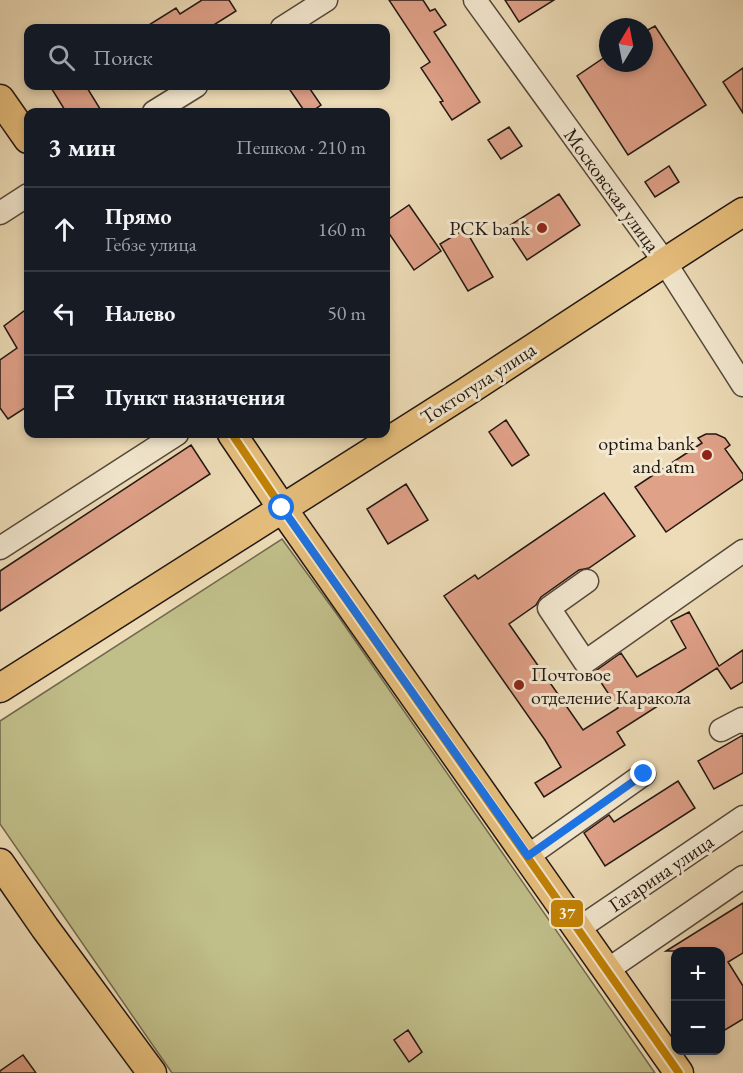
<!DOCTYPE html>
<html lang="ru">
<head>
<meta charset="utf-8">
<style>
	body { margin:0; font-family:"EB Garamond",serif; background:#20242c; color:#f1f3f6 }
	.controls { position:absolute; right:18px; bottom:18px; display:grid; overflow:hidden; border-radius:12px; box-shadow:0 3px 9px #0003 }
	.controls button { width:54px; height:54px; display:grid; place-items:center; padding:0; border:0; border-bottom:2px solid #363941; background:#171b24; color:#f1f3f6; font:30px sans-serif }
	.compass { position:absolute; left:599px; top:18px; width:54px; height:54px; border-radius:50%; background:#171b24; box-shadow:0 3px 9px #0003; rotate:10deg }
	.stop { position:absolute; width:18px; height:18px; margin:-14px; border:4px solid #1a73e8; border-radius:50%; background:#fff }
	.stop.end { background:#1a73e8; border-color:#fff; box-shadow:0 2px 6px #0008 }
	.list { margin:0; padding:0; list-style:none }
	h2 { display:flex; justify-content:space-between; align-items:center; height:78px; margin:0; padding:0 24px; font-size:26px }
	h2 small { font-size:20px; font-weight:400; color:#9ea1a6 }
	.list li { display:grid; grid-template-columns:39px 1fr auto; gap:18px; align-items:center; box-sizing:border-box; height:84px; padding:0 24px; border-top:2px solid #363941 }
	.list b { display:block; font-size:22px; white-space:nowrap }
	.list p { margin:0; font-size:20px; white-space:nowrap; color:#9ea1a6 }
	.list em { font-size:20px; font-style:normal; color:#9ea1a6 }
	.icon { flex:none; width:33px; height:33px; fill:none; stroke:currentColor; stroke-width:2; stroke-linecap:round; stroke-linejoin:round }
	.map { position:relative; flex:none; width:743px; height:1073px; overflow:hidden }
	.search { position:absolute; background:#171b24; box-shadow:0 3px 9px #0003; left:24px; top:24px; width:366px; height:66px; display:flex; align-items:center; gap:15px; box-sizing:border-box; padding:0 21px; border-radius:12px; color:#9ea1a6; font-size:22px }
	.panel { position:absolute; background:#171b24; box-shadow:0 3px 9px #0003; left:24px; top:108px; width:366px; height:330px; border-radius:12px }
	.map>svg:first-child { display:block }
	.green { fill:#c0be89; stroke:#716a4e; stroke-width:1.5 }
	.building { fill:#e0a189; stroke:#221712; stroke-width:1.5 }
	.lines { fill:none; stroke-linecap:round; stroke-linejoin:round }
	.minor-casing { stroke:#55483b; stroke-width:25 }
	.major-casing { stroke:#221712; stroke-width:31 }
	.minor { stroke:#f3e8d0; stroke-width:22 }
	.major { stroke:#e6be7c; stroke-width:28 }
	.bus-1-casing { stroke:#f3e8d0; stroke-width:12 }
	.bus-1 { stroke:#c28204; stroke-width:8 }
	.route { stroke:#1a73e8; stroke-width:8 }
	.poi-dot { fill:#8f2418; stroke:#f3e8d0; stroke-width:2 }
	.labels { text-anchor:middle; dominant-baseline:central; stroke-width:6; stroke-linejoin:round; paint-order:stroke }
	.street-label { font-size:20px; fill:#221712; stroke:#f3e8d0 }
	.poi-label { font-size:20px; fill:#221712; stroke:#f3e8d0; text-anchor:end }
	.line-badge { stroke:#f3e8d0; stroke-width:2 }
	.badge-label { font-size:16px; text-anchor:middle; font-weight:bold; fill:#fff }
</style>
</head>
<body>
<div class="map">
<svg width="743" height="1073" viewBox="0 0 743 1073">
	<rect width="100%" height="100%" fill="#eddcb7"/>
	<filter id="stains"><feTurbulence type="fractalNoise" baseFrequency=".00333" numOctaves="4"/><feColorMatrix values="0 0 0 0 .2 0 0 0 0 .09 0 0 0 0 .02 0 0 0 .5 -.17"/></filter>
	<radialGradient id="worn" r=".72"><stop offset=".6" stop-color="#630" stop-opacity="0"/><stop offset="1" stop-color="#630" stop-opacity=".3"/></radialGradient>
	<path class="green" d="M282,539l54,74 319,460h-483l-172,-249v-103z"/>
	<path class="building" d="M202,0h27l7,11 -27,17h-65l32,-20 4,6z
		M389,0h34l7,11 5,-2 11,16 -12,7 46,70 -28,18 -12,-18 3,-1 -22,-33 9,-6z
		M505,0h49l-35,22z
		M655,26l51,79 -78,50 -51,-79 31,-21v8h36v-31z
		M743,68v45l-20,-31z
		M50,86h36l16,26h-36z
		M297,86h11l13,19 -10,7h-6l-15,-22z
		M509,127l13,19 -21,13 -13,-19z
		M669,166l10,16 -24,15 -10,-15z
		M559,194l21,31 -53,35 -21,-32z
		M409,205l32,46 -27,19 -28,-41v-8z
		M465,229l28,48 -25,14 -28,-47z
		M28,308v98l-20,13 -8,-11v-48l17,-12 -13,-22z
		M506,420l23,35 -17,11 -23,-34z
		M706,434h10l9,4 5,7 -5,4 18,25v5l-77,53 -31,-45 67,-44 -4,-5z
		M191,445l19,29 -210,137v-40z
		M406,484l22,36 -40,24 -21,-35z
		M604,493l31,43 -46,32 -10,2 -38,27 -5,8 -27,19 74,106 35,-22 -24,-36 27,-19 16,24 49,-29 -15,-27 18,-9 30,54 24,-16v32l-12,7 -14,-21 -100,64 8,13 -81,52 -9,-14 26,-16 -16,-27 -101,-144 31,-21 3,4z
		M743,735v38l-29,16 -16,-28z
		M678,781l17,27 -90,58 -21,-33 25,-18 5,7z
		M743,903v50l-15,9 15,24v33l-23,14v-82h-54z
		M408,1030l14,22 -13,10 -15,-22z
		M23,1055l13,18h-36v-2z"/>
	<g class="lines">
		<g class="minor-casing">
			<path id="minor" d="M475,0l189,261 79,124
				M282,28l44,-28
				M154,112l42,-26
				M0,213l28,-18
				M0,548l177,-114
				M587,581l-38,27 36,54 158,-111
				M721,730l21,-11 1,3
				M528,856l116,-82
				M578,929l165,-112
				M606,971l137,-94"/>
		</g>
		<g class="major-casing">
			<path id="major" d="M0,99l28,40
				M232,434l50,74 397,565
				M0,688c155,-99 311,-197 466,-296 92,-60 184,-121 277,-180
				M0,863l45,65 107,145"/>
		</g>
		<use href="#minor" class="minor"/>
		<use href="#major" class="major"/>
		<g class="bus-1-casing">
			<path id="bus-1" d="M232,434l50,74 397,565"/>
		</g>
		<use href="#bus-1" class="bus-1"/>
	</g>
	<g class="lines">
		<path class="route" d="M282,508l246,348 116,-82"/>
	</g>
	<g class="poi-dot">
		<circle cx="542" cy="228" r="6"/>
		<circle cx="707" cy="455" r="6"/>
		<circle cx="519" cy="685" r="6"/>
	</g>
	<g class="labels">
		<g class="street-label">
			<text transform="translate(612 190) rotate(54)">Московская улица</text>
			<text transform="translate(478 383) rotate(-33)">Токтогула улица</text>
			<text transform="translate(661 873) rotate(-34)">Гагарина улица</text>
		</g>
		<g class="poi-label">
			<text x="530" y="228">PCK bank</text>
			<text x="695" y="443">optima bank<tspan x="695" dy="23">and atm</tspan></text>
			<text x="531" y="674" text-anchor="start">Почтовое<tspan x="531" dy="23">отделение Каракола</tspan></text>
		</g>
	</g>
	<rect class="line-badge" x="550" y="899" width="34" height="29" rx="6" fill="#c28204"/>
	<g class="badge-label">
		<text x="567" y="919">37</text>
	</g>
	<rect width="100%" height="100%" filter="url(#stains)"/>
	<rect width="100%" height="100%" fill="url(#worn)"/>
</svg>
<div class="controls">
<button>+</button>
<button>−</button>
</div>
<svg class="compass" viewBox="-18 -18 36 36"><path d="M0-13l5 13h-10z" fill="#e53935"/><path d="M0 13l5-13h-10z" fill="#9ea1a6"/></svg>
<div class="stop" style="left:282px;top:508px"></div>
<div class="stop end" style="left:644px;top:774px"></div>
<div class="search"><svg class="icon" aria-label="search" viewBox="0 0 24 24"><circle cx="10" cy="10" r="6"/><path d="M15 15l6 6"/></svg>Поиск</div>
<section class="panel">
<h2>3 мин<small>Пешком · 210 m</small></h2>
<ul class="list">
<li><svg class="icon" aria-label="ahead" viewBox="0 0 24 24"><path d="M12 20V5M6 11l6-6 6 6"/></svg><div><b>Прямо</b><p>Гебзе улица</p></div><em>160 m</em></li>
<li><svg class="icon" aria-label="left" viewBox="0 0 24 24"><path d="M17 20v-9H6M10 6l-5 5 5 5"/></svg><div><b>Налево</b></div><em>50 m</em></li>
<li><svg class="icon" aria-label="arrive" viewBox="0 0 24 24"><path d="M6 21V4h12l-3 4 3 4H6"/></svg><div><b>Пункт назначения</b></div></li>
</ul>
</section>
</div>
</body>
</html>
